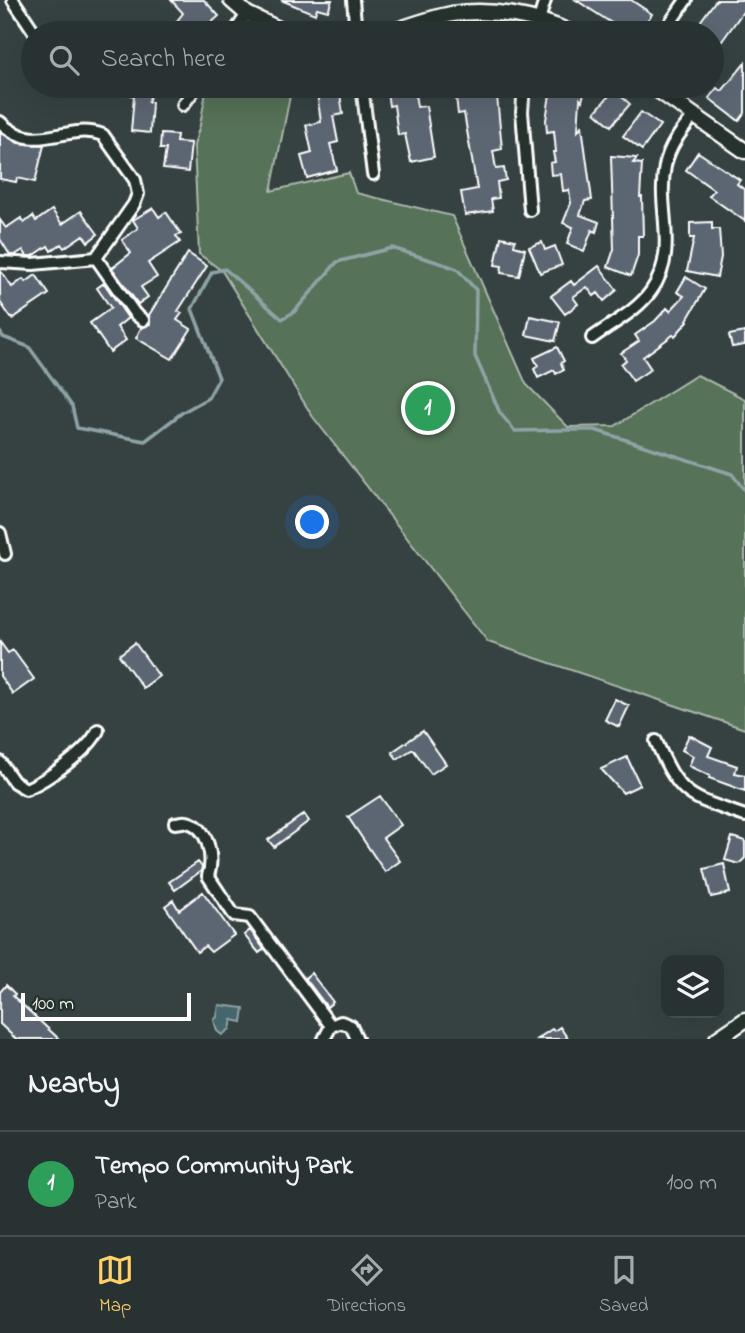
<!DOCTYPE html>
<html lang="en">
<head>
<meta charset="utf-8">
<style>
	body { margin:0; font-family:"Indie Flower",sans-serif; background:#303a3a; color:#f1f3f6 }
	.controls { position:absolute; right:21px; bottom:21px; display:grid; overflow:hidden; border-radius:14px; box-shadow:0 7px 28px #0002 }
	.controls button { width:63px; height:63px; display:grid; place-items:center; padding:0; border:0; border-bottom:2px solid #444d4d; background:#283232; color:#f1f3f6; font:35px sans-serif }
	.scale { position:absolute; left:21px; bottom:18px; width:170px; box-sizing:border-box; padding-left:7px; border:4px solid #fff; border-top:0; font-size:19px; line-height:24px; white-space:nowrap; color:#fff; -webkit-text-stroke:5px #26332d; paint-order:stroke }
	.you { position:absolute; left:313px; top:523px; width:24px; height:24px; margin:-18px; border:5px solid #fff; border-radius:50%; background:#1a73e8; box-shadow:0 0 0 10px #1a73e833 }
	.badge { display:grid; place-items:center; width:46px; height:46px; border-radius:50%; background:#ffd166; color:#fff; font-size:23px; font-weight:700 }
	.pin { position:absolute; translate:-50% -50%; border:4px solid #fff; box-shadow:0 2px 7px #0006 }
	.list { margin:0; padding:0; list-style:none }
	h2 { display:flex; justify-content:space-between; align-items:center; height:91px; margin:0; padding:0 28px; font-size:30px }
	h2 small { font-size:23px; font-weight:400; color:#a5aaac }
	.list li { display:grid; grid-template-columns:46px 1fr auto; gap:21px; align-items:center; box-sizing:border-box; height:105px; padding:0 28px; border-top:2px solid #444d4d }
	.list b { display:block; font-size:26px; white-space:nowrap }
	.list p { margin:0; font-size:23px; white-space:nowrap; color:#a5aaac }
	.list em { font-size:23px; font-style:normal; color:#a5aaac }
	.icon { flex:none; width:38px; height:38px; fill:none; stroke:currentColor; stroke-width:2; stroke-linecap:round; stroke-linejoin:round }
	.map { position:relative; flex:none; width:745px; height:1039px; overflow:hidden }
	.search { position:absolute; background:#283232; box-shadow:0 7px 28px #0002; left:21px; right:21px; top:21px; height:77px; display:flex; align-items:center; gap:18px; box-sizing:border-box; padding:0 24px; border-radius:38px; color:#a5aaac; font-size:26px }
	.sheet { height:196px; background:#283232 }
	nav { display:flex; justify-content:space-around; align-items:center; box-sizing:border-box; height:98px; border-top:2px solid #444d4d; background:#283232; font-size:19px; color:#a5aaac }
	nav a { display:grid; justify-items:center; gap:4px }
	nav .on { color:#ffd166 }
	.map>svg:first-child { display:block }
	.green { fill:#577258; stroke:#abb8ac; stroke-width:2 }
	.water { fill:#45666c; stroke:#8fa3a7; stroke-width:2 }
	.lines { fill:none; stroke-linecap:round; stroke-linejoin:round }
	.stream { stroke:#8fa3a7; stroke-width:3.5 }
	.building { fill:#5c6673; stroke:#fff; stroke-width:2 }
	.street-casing { stroke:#fff; stroke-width:16 }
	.secondary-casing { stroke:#fff; stroke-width:19 }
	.street { stroke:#26332d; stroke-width:10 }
	.secondary { stroke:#26332d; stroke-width:14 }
</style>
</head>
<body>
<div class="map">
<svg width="745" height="1039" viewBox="0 0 745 1039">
	<rect width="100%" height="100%" fill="#364242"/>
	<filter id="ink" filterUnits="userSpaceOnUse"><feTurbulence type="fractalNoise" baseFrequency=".0143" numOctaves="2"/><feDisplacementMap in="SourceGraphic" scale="14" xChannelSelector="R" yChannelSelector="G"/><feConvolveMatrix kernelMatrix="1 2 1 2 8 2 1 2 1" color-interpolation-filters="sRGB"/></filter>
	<g filter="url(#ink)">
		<path class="green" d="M207,86h85l-21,105 78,-18 7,20 96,23 74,168 42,43 47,-1 82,-51 48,24v330l-257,-87 -175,-225 -91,-146 -23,-17 -5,-109 6,-20z"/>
		<path class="water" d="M219,1005l25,3 -2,14 -10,-2 -2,9 -8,6 -5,-4 -3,-11 3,-3z"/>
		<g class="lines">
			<path class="stream" d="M446,265l11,4 19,21 -1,66 25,57 15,18 47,-1
				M0,332l3,5 26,10 43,59 5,22 68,13 38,-29 25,-14 11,-20 -27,-69 20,-37 13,-3 57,50 12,-7 43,-50 55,-14 51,16
				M564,430h31l137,44 13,17"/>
		</g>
		<path class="building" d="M171,0h33l15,16 -19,17h-38l8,-10 3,3 10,-13z
			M281,0h51l-4,11 -11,-3 -2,6z
			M576,0h55l21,14 -14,19h-11z
			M716,0h29v9l-33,46v-22h-20z
			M745,63v50l-6,8 -30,-23 8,-10 5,3z
			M108,86h46l-6,16h4l-2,31 -19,-2 3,-35z
			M316,86h23l4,28 -10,2 5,26 -8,2 7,26 -30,8 -6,-22 11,-3 -6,-28 15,-3z
			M393,86h21l3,21 9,-1 8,51 -23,5 -6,-28 -7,1 -4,-30 -5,1 -2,-14 6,-1z
			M467,86h29l6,63 -9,2 3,18 8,-1 2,12 -9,2 2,16 -8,1 2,12 -28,4 -4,-23 16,-3 -13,-76 -6,1 -2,-17 10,-1z
			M558,86h28l-4,15 -2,-2 -2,32 4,-5 10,74 -7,1 -5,14 19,7 -3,10 -4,-2 -8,21 -17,-7 6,-17 -10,-4 8,-20 -2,-13 -6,1 -2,-17 -10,1 -1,-12 5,-1 -2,-10h3l-2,-21 -7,1 -1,-12 4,-26 7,1z
			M614,90l16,14 -19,22 -16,-14z
			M641,112l19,13 -18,25 -19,-14z
			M0,132l18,11 26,2 -9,37 -18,-4 -1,4 -16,-3z
			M161,134l16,1 -1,7 15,1 -3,29 -25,-3 3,-20h-6z
			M698,152l42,28 -3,4 8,6v31l-36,-25 5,-6 -28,-20z
			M611,156l26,2 -4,5 9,1 -2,33h2l1,39h-5v19l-7,21 -23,-9 6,-18z
			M153,208l6,9 7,-5 15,22 -5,2 4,6 -32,21 9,14 -16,10 7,10 -10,7 -26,-36 19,-15 -9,-13 16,-12 -5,-8z
			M52,210l10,14 19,-13 17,23 -10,8 -5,-7 -19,13 -3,-4 -10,7 -3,-5 -15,10h-6l-4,-6 -8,5h-5l-10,-16v-19l6,8 15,-10 3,5 9,-7 3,5z
			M712,222v7h7l2,28 -4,20 -30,-6 7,-33h-4v-15z
			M501,237l14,3 -1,6 11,3 -6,27 -18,-3 1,-7 -7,-1z
			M542,242l3,8 10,-4 7,19 -22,8 -11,-26z
			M188,253l19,13 -29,45 4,2 -5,7 14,9 -19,30 -36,-21 5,-10 9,-4 -1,-9z
			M599,266l18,24 -13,11 -6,-8 -4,3 -7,-9 -14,10 5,7 -13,10 -14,-18 20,-15 3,4z
			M0,270l12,17 11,-8 3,3 10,-7 13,19 -37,25 -12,-17z
			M686,277l19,12 -18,31 1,1 -13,15 -2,-1 -30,22 8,12 -18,12 -12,-17 5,-4 -5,-7 18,-12 -4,-6 20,-14 12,-13 3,3 14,-15 -7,-4z
			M104,283l24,35 -11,9 9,13 -16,12 -20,-29 21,-15 -14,-20z
			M530,316l30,6 -5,19 -29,-6z
			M745,332v13l-13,2 -3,-12z
			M557,347l7,14 -3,2 3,7 -8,4 -2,-4 -16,8 -4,-9 4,-3 -4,-8z
			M0,642l8,11 5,-3 21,29 -21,15 -13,-18z
			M135,643l24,33 -16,12 -24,-33z
			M615,699l14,7 -10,21 -14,-7z
			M423,731l23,33 -15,10 -18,-25 -16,10 -5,-7z
			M689,735l23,12 -4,9 29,10 -2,7 10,2v16l-36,-13 1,-2 -21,-10 4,-10 -11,-6z
			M627,757l13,28 -17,8 -22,-24z
			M380,796l21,29 -18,13 17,23 -15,11 -37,-55z
			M304,814l5,7 -35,26 -6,-7z
			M732,837l13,4v17l-6,6 -14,-4z
			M198,862l4,5 -1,4 -26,19 -6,-8z
			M724,864l6,29 -19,4 -7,-28z
			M203,892l31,43 -23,17 -6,-6 -8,6 -32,-46 8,-6 6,10z
			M250,930l14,19 -5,4 -15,-18z
			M311,973l22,29 -6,5 -22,-29z
			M6,985l9,9 -2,2 46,43h-43l-16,-15v-32z
			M560,1027l8,12h-31l15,-10 2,2z"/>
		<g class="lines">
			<g class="street-casing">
				<path id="street" d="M13,0l22,33
					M353,0l3,33
					M234,33l13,-19
					M535,33l10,-33
					M663,33l23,-33
					M362,86l11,88
					M524,86l-2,26 8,98
					M183,105l14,-19
					M0,122c36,35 66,-1 103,13l32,45 3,14 -4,10 -38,54 -63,6 -33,-2
					M96,258l39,56 8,6
					M592,338c19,-14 45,-27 59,-47 29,-41 5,-81 14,-125 4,-20 16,-35 29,-50
					M0,533l5,21
					M656,741c25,58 33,55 89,75
					M0,762l14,20 12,7c21,-9 63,-38 72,-59
					M175,823c4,0 8,-2 12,-1 22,5 27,37 21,54l26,39 16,2 81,109
					M324,1039l7,-13 10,-4 10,4 6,13"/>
			</g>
			<g class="secondary-casing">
				<path id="secondary" d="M231,0l16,14 40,19
					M389,33c21,-7 41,-15 63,-19 38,-6 85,2 119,19
					M652,86l93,65
					M717,1039l28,-19"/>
			</g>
			<use href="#street" class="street"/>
			<use href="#secondary" class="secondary"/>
		</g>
	</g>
</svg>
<div class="controls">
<button><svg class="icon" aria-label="layers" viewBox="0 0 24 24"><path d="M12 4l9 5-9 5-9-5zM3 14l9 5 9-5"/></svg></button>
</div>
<div class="scale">100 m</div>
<div class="you"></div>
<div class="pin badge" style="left:428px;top:408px;background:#2e9e5b">1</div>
<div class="search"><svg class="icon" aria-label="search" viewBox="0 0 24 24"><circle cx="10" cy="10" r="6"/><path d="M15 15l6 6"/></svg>Search here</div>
</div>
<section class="sheet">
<h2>Nearby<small></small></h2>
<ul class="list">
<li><span class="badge" style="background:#2e9e5b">1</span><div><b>Tempo Community Park</b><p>Park</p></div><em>100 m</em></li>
</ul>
</section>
<nav>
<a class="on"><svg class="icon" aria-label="map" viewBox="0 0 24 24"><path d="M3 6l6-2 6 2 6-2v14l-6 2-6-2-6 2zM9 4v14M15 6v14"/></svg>Map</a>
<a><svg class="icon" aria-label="directions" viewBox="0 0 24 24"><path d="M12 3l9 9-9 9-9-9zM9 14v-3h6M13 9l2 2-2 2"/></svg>Directions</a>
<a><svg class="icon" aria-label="saved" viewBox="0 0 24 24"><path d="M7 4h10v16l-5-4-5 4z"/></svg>Saved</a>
</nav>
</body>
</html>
